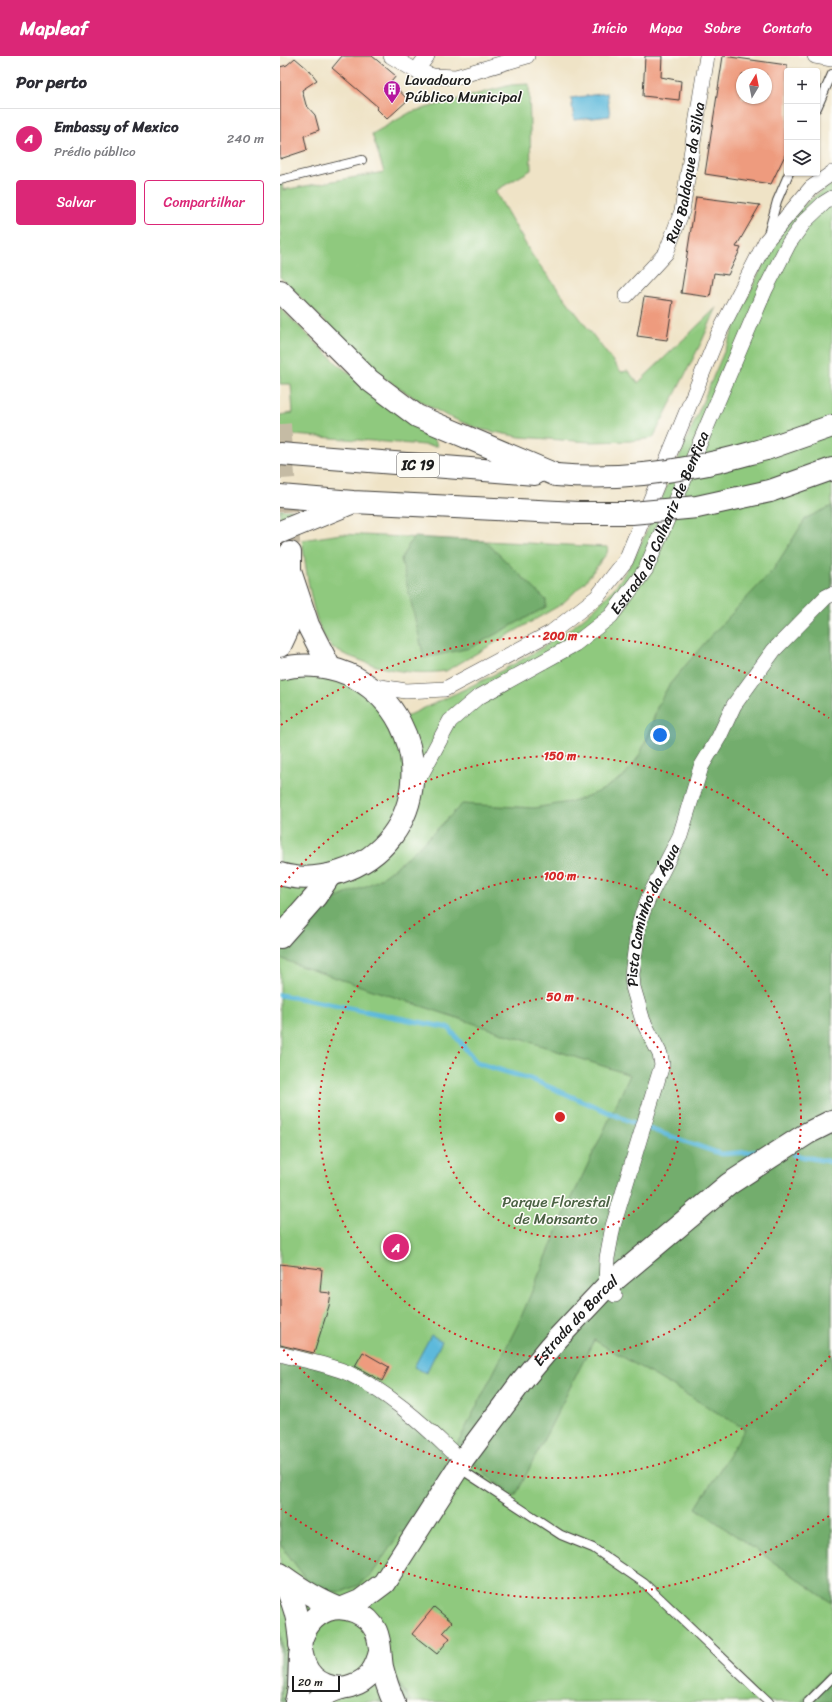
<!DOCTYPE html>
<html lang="pt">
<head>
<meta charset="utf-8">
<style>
	body { margin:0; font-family:Sriracha,sans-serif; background:#f2f2f3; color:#2b2b33 }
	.controls { position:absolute; right:12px; top:12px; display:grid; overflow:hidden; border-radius:4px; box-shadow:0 1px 3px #0004 }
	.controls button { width:36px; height:36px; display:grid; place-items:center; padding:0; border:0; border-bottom:1px solid #e1e1e2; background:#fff; color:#2b2b33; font:20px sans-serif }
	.compass { position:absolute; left:456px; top:12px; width:36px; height:36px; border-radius:50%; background:#fff; box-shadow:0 1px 3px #0004; rotate:10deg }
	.scale { position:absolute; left:12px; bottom:10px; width:48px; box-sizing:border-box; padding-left:4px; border:2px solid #1c1c1c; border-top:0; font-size:11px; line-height:14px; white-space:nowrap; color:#1c1c1c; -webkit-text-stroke:3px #fdfcf7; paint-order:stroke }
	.you { position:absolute; left:380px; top:679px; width:14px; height:14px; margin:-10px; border:3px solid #fff; border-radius:50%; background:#1a73e8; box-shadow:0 0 0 6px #1a73e833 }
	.badge { display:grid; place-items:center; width:26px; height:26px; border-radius:50%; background:#db2777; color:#fff; font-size:13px; font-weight:700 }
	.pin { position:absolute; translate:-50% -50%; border:2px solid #fff; box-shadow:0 1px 4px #0006 }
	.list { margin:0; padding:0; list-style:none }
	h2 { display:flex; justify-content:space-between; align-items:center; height:52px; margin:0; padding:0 16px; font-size:17px }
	h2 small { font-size:13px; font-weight:400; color:#7c7c81 }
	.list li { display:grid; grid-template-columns:26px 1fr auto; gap:12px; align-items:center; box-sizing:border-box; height:60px; padding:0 16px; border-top:1px solid #e1e1e2 }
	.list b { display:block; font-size:15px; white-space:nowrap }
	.list p { margin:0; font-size:13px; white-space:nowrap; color:#7c7c81 }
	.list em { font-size:13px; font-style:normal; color:#7c7c81 }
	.actions { display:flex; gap:8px; padding:12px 16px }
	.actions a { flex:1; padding:9px 0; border:1px solid #db2777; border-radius:4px; text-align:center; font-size:14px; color:#db2777 }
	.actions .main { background:#db2777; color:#fff }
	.icon { flex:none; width:22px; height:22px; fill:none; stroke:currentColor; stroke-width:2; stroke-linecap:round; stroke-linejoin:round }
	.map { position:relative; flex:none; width:552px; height:1646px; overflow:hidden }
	header { display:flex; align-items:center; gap:24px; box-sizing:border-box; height:56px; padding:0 20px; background:#db2777; color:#fff }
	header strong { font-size:19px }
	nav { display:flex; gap:22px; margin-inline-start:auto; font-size:14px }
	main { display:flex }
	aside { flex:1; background:#fff }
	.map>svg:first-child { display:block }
	.green { fill:#8fc97e; stroke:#56724d }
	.forest { fill:#73ad6d; stroke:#486444 }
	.water { fill:#5db9db; stroke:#3c6a7c }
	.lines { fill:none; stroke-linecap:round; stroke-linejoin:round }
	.stream { stroke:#5db9db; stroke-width:5 }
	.building { fill:#ee9b7e; fill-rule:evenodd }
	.secondary-tunnel { stroke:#c5bba4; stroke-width:22; stroke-dasharray:22 11; stroke-linecap:butt }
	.lane-casing { stroke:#3c3a36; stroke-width:10 }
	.street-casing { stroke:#3c3a36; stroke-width:16 }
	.secondary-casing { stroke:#3c3a36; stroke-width:24 }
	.highway-casing { stroke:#3c3a36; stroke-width:24 }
	.lane { stroke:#fff; stroke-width:8 }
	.street { stroke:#fff; stroke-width:15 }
	.secondary { stroke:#fff; stroke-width:22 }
	.highway { stroke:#fff; stroke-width:22 }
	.highway-bridge-casing { stroke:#3c3a36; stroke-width:24; stroke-linecap:butt }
	.highway-bridge { stroke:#fff; stroke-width:22 }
	.ring { fill:none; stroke:#d62828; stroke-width:2; stroke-dasharray:2 4 }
	.labels { text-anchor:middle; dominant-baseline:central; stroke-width:3; stroke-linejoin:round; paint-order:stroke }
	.shield { fill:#fdfcf7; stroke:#605f5e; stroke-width:1 }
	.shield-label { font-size:14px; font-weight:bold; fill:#1c1c1c }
	.poi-label { font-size:15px; fill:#1c1c1c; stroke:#fdfcf7; text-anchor:start }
	.street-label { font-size:15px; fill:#1c1c1c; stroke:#fdfcf7 }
	.park-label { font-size:15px; fill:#4a6143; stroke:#fdfcf7 }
	.centre { fill:#d62828; stroke:#fdfcf7; stroke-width:2 }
	.ring-label { font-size:12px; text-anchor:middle; font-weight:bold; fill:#d62828; stroke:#fdfcf7; stroke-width:3; stroke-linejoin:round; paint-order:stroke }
</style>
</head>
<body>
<header>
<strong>Mapleaf</strong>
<nav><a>Início</a><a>Mapa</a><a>Sobre</a><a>Contato</a></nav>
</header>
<main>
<aside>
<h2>Por perto<small></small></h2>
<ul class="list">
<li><span class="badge">A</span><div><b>Embassy of Mexico</b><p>Prédio público</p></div><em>240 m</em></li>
</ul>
<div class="actions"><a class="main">Salvar</a><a>Compartilhar</a></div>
</aside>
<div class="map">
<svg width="552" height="1646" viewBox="0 0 552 1646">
	<rect width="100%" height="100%" fill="#fdfcf7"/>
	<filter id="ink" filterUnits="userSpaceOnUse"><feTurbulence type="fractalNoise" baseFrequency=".025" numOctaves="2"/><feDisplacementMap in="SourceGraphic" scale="8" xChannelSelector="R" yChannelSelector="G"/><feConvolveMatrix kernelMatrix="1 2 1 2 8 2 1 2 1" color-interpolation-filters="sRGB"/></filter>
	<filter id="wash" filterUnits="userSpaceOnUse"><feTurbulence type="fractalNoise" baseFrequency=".012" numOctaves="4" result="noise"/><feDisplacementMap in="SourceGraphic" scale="16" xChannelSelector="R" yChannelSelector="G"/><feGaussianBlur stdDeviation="0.9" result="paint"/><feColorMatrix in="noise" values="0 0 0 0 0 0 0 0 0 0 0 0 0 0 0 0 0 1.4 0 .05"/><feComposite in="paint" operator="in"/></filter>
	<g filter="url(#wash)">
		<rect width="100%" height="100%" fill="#efe3c6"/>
		<path class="green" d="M249,28l2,86 -36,21 37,64 89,117 7,-1 10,12 79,-76 -15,34 -49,97 -23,3 -40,1 -70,-5 -41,-8 -32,-13 -34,-19 -29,-19 -27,-24 -77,-77v-94l2,-1 1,8 101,-18 -12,-38 39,-22 100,-27z
			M552,128v1518h-552v-1031l61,4 60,44c69,-33 165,-72 214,-132 8,-10 14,-21 21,-33 31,-65 58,-133 87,-200 21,-46 43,-109 78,-146 9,-9 20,-17 31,-24z
			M0,252l60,58 92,69 6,11 -158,-12v-19l13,-2 -2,-29h-11z
			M0,453l12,1 3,3 -15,7z
			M61,478l267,13 -1,6 -22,29 -23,22 -116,67c-31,4 -60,0 -89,-12 -9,-3 -20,-7 -27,-14 -18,-19 -24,-79 -28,-105z"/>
		<path class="forest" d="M552,450v1097l-136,-95 49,-79 -151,-89 -79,157 -60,-48 -15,28 -35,57 -4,-3 -29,43 -13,11 -18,7 -23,-2 -13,-10 -4,-8 -21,-28v-193l69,19 106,79 64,-127 44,-105 67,-142 -330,-109 -20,-8c0,-17 32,-45 46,-54 17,-11 38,-15 55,-26 30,-21 55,-48 81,-74l72,4 41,-7 27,-11 22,-14 15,-20 10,-22 8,-27 12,-22 38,-45 66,-70 33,-52z
			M133,481l72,4 61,59v7l-76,41 -46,10 -23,-99z
			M0,1575l5,36 -4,30 11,5h-12z
			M552,1611v35h-31z
			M116,1622l15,24h-33z"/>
		<path class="water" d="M327,37l3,23 -36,4 -3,-22z
			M151,1279l11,6 -16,32 -12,-6z"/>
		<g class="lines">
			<path class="stream" d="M0,939l34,6 135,27 28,35 56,17 103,44
				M367,1072l74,26 44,-3
				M514,1099l38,7"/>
		</g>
		<g id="blocks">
			<path class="building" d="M62,0h30l24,20 -5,6 17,18 -21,19 -11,-11 2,-1 -46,-39z
				M365,0h17l-1,21 20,4 -2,19 -36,-4z
				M443,0l64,9v86l-16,33 -66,-10zM462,18h24v24h-24z
				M15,2l14,12 8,10 -15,10 4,15 9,10 4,15 -15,6 3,14 -27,9v-92l7,-2z
				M416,141l64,8 -24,42 5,1 -13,27 -14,-2 -4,24 -29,-4z
				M364,241l29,4 -6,39 -30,-4z
				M0,1208l42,5 -2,23 11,1 -2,13 -15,47 -34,-8z
				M83,1296l26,15 -7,14 -27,-15z
				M154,1551l18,15 -9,10 7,6 -13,16 -25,-20z"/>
		</g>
	</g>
	<g filter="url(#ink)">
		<use href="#blocks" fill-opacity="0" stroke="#3c3a36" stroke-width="1"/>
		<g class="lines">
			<path class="secondary-tunnel" d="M0,368l10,129"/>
			<g class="lane-casing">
				<path id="lane" d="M537,52l15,-34
					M0,124l82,-20
					M488,178l9,-33 12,-28
					M179,1412l102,67 32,13 51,35 125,119
					M528,1646l24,-24"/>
			</g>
			<g class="street-casing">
				<g id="street">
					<path d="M111,0l25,15 17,5 23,1 71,-21"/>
					<path d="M535,0l17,3"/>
					<path d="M136,15l11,-15"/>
					<path id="s1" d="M346,240l40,-43 16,-42 25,-155"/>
					<path d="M88,629l38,6 39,-2 107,-57 45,-35 29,-37 92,-225 48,-94 45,-53 21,-15"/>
					<path id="s2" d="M132,727l10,-10 28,-52 27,-23 98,-54 36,-28 35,-47 119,-279 24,-47 16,-22 19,-18 8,-5"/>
					<path id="s3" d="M335,1239l-9,-8 1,-29 6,-32 49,-161 -2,-11 -17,-33 -10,-34 -1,-13 6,-44 4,-16 7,-17 31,-61 21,-69 18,-30 15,-32 40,-55 52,-53 6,-3"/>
					<path d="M0,1298c22,6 47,10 68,19 38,18 73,49 103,78"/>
				</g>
			</g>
			<g class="secondary-casing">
				<g id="secondary">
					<path d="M10,515l18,54 22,43"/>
					<path d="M0,590l7,-15 3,-60v-18"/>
					<path d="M0,613c25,-7 54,-3 76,9 81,46 74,165 -16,194 -20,6 -41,8 -60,2"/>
					<path d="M0,881l36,-41 14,-21"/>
					<path d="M0,1518c7,14 14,30 17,45 5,25 0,55 29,66 8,3 18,4 27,0 16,-5 23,-17 27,-33"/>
					<path d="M1,1519c18,13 36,25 57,33"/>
					<path id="s4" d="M63,1552l17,-7 24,-18 79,-123 59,-79 35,-42 49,-52 123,-103 40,-26 39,-25 24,-12"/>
					<path d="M20,1588c4,-16 12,-28 28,-34 18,-6 40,4 48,21 5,11 4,25 6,36 3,12 7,24 12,35"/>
					<path d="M16,1646l3,-14 1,-33"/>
					<path d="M36,1646c6,-8 16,-11 25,-14"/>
				</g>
			</g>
			<g class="highway-casing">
				<path id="highway" d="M0,235l89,89 48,36 139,59
					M486,393l66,-23
					M0,398l255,20
					M490,435l62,-22
					M0,440l73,6 225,11
					M0,476l71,-29"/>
			</g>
			<use href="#lane" class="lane"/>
			<use href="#street" class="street"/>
			<use href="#secondary" class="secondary"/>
			<use href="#highway" class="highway"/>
			<g class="highway-bridge-casing">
				<path id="highway-bridge" d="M276,419c47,4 95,0 141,-9 23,-4 46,-11 69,-17
					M298,457h54l65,-6 73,-16"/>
			</g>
			<use href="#highway-bridge" class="highway-bridge"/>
		</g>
	</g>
	<g class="ring">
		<circle cx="280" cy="1061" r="120"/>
		<circle cx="280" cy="1061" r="241"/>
		<path d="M550 1300A361 361 0 0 1 1 1291M1 831A361 361 0 0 1 550 822"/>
		<path d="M549 1460A481 481 0 0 1 1 1453M1 669A481 481 0 0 1 549 662"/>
	</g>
	<defs>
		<g id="building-pin" transform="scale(0.9)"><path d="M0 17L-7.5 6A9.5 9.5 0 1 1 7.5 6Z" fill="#b5179e" stroke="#fdfcf7"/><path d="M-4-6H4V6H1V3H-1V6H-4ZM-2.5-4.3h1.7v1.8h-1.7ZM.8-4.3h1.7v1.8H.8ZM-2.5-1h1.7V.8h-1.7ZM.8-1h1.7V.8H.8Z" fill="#fff"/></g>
	</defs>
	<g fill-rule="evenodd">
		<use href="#building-pin" x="112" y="33"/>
	</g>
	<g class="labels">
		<rect class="shield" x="117" y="397" width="42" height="24" rx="3"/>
		<g class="shield-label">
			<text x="138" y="409">IC 19</text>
		</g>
		<g class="poi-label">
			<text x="125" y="24">Lavadouro<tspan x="125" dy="17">Público Municipal</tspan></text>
		</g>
		<g class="street-label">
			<text stroke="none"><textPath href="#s1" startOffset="142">Rua Baldaque da Silva</textPath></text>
			<text stroke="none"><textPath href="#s2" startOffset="372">Estrada do Calhariz de Benfica</textPath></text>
			<text stroke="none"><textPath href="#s3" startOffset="401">Pista Caminho da Água</textPath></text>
			<text stroke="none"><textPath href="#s4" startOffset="374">Estrada do Barcal</textPath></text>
		</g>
		<g class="park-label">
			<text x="276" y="1146">Parque Florestal<tspan x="276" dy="17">de Monsanto</tspan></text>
		</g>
	</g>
	<circle cx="280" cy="1061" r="6" class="centre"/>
	<g class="ring-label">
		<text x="280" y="584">200 m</text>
		<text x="280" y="704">150 m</text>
		<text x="280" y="824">100 m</text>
		<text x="280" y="945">50 m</text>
	</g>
</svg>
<div class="controls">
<button>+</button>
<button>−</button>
<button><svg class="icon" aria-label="layers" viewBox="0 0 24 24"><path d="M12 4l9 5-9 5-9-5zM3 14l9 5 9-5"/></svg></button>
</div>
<svg class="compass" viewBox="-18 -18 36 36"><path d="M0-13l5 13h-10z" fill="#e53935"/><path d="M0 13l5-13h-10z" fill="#7c7c81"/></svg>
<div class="scale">20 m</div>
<div class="you"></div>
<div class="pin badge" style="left:116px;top:1191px">A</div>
</div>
</main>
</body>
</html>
